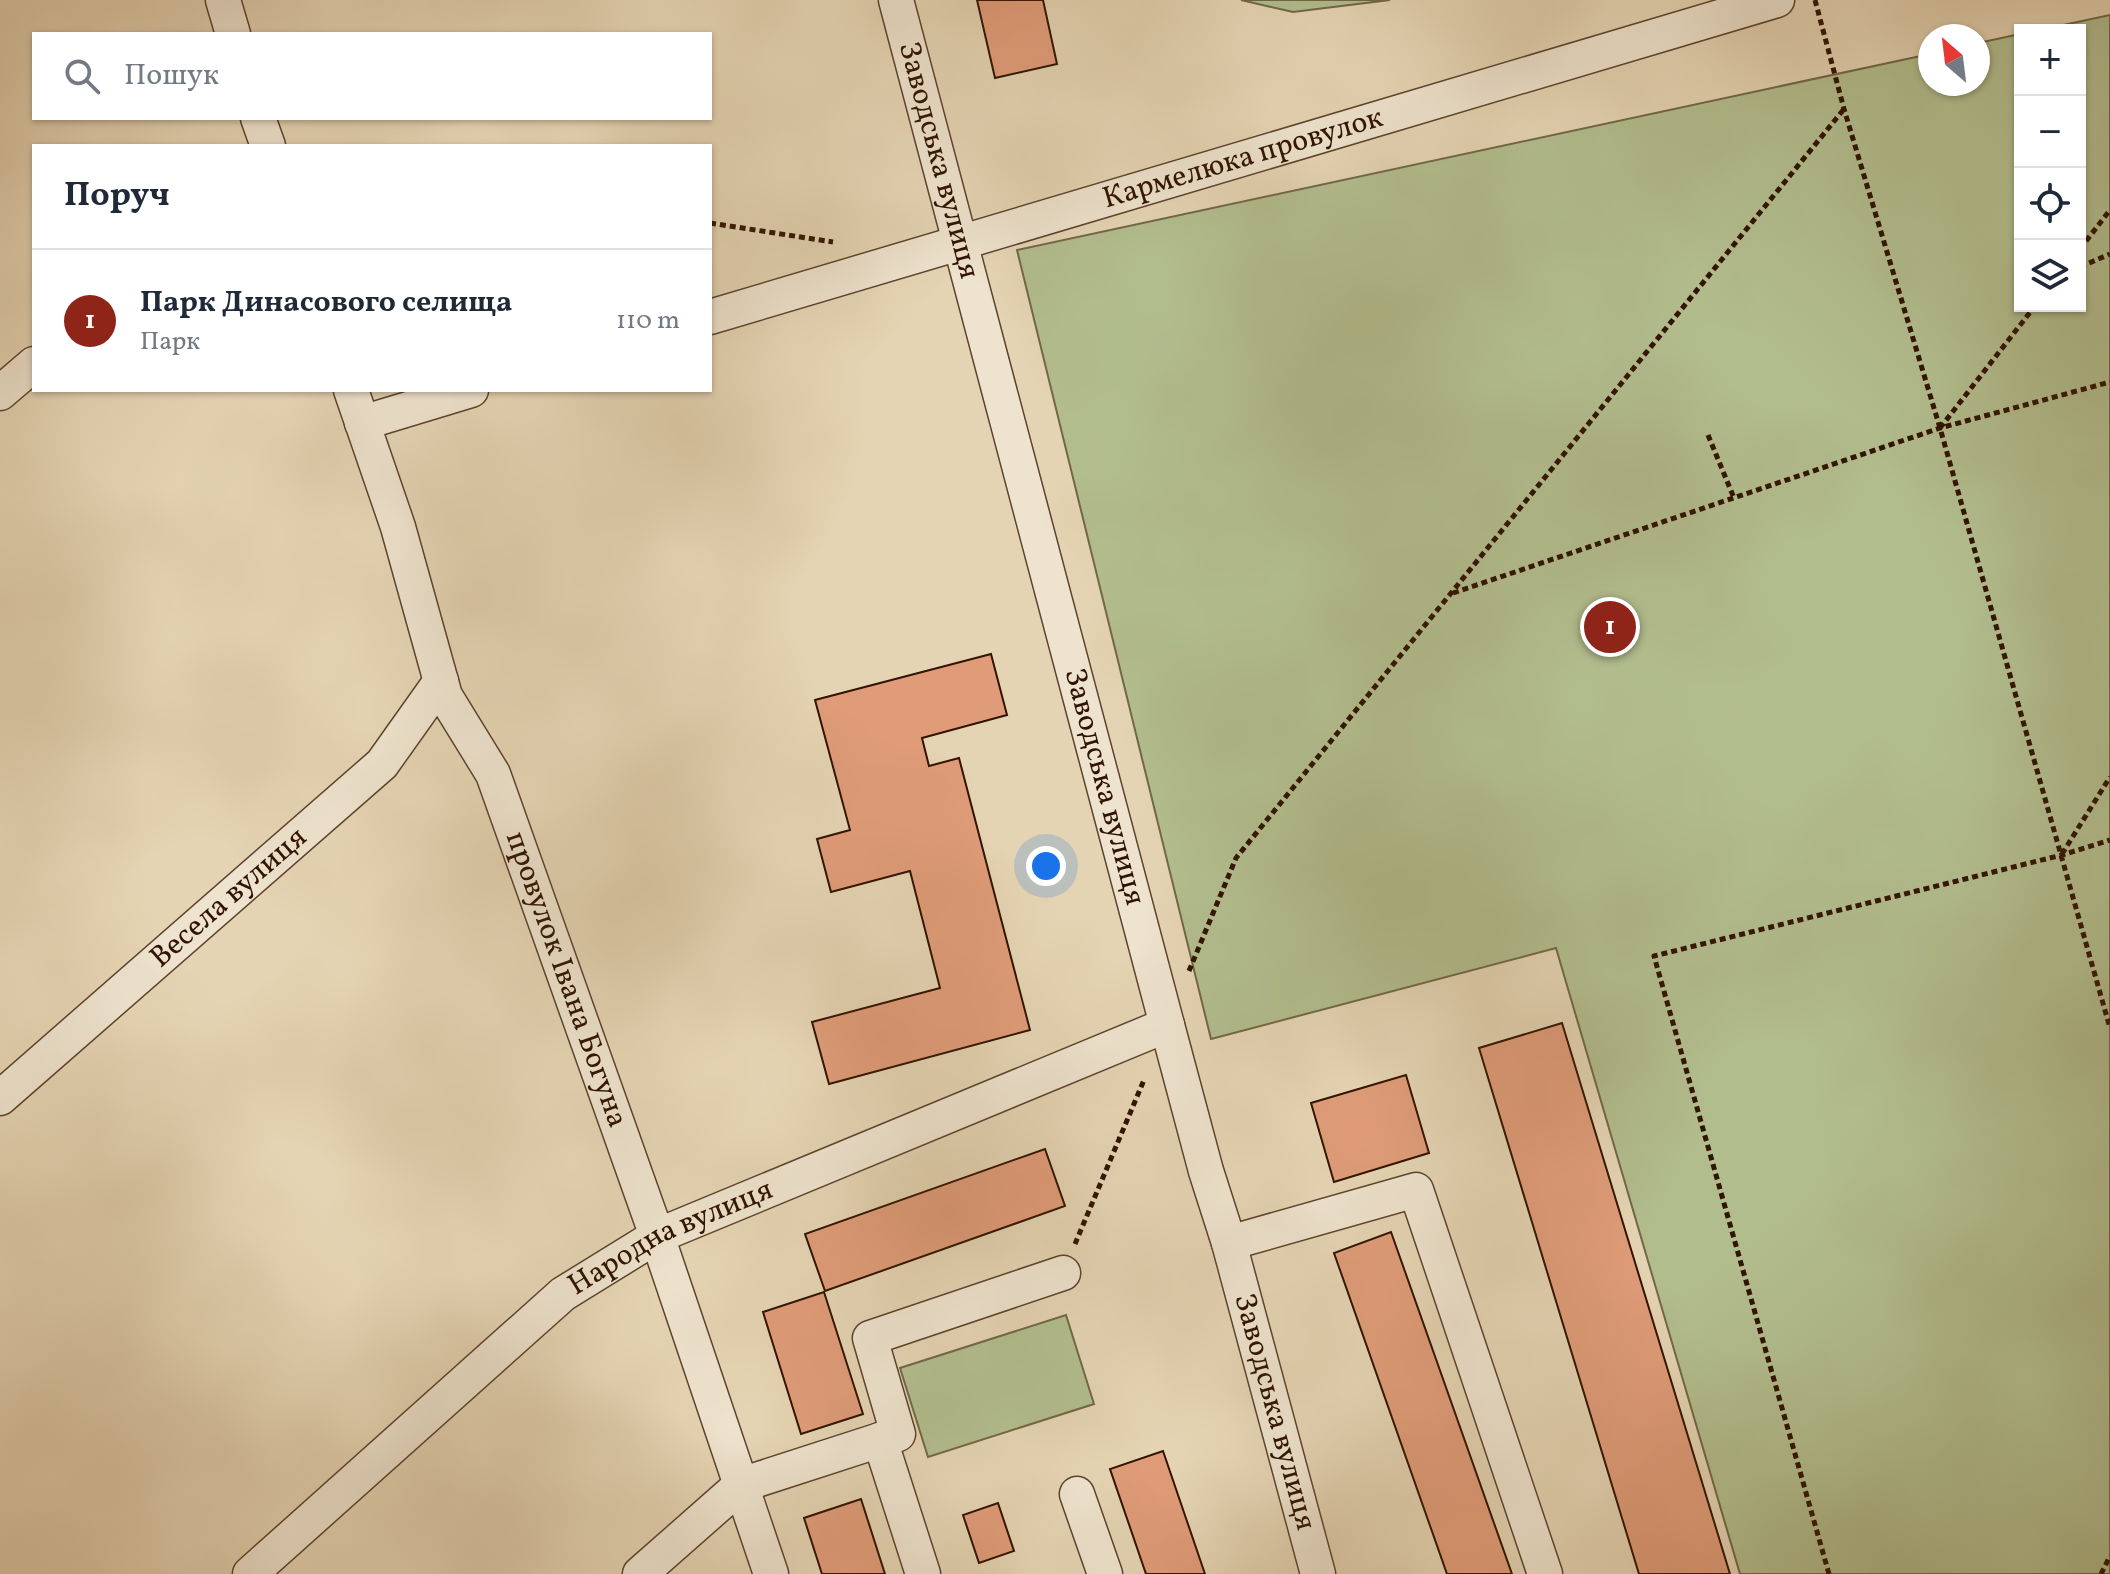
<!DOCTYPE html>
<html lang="uk">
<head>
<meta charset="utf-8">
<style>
	body { margin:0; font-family:Vollkorn,serif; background:#f6f6f7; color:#1f2937 }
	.controls { position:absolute; right:24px; top:24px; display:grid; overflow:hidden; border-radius:0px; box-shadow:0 2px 6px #0004 }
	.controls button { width:72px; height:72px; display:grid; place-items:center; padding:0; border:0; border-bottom:2px solid #e0e1e3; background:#fff; color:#1f2937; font:40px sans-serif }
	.compass { position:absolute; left:1918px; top:24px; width:72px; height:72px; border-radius:50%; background:#fff; box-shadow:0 2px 6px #0004; rotate:332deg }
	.you { position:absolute; left:1046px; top:866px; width:28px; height:28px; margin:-20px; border:6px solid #fff; border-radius:50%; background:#1a73e8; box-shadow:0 0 0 12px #1a73e833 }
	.badge { display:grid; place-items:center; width:52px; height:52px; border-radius:50%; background:#8f2418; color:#fff; font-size:26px; font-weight:700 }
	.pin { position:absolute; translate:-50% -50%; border:4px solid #fff; box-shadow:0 2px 8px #0006 }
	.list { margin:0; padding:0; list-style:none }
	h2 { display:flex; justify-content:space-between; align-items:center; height:104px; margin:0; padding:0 32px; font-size:34px }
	h2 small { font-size:26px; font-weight:400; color:#747a83 }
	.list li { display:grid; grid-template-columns:52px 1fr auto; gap:24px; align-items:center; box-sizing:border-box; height:144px; padding:0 32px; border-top:2px solid #e0e1e3 }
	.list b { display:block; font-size:30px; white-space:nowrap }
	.list p { margin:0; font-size:26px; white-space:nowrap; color:#747a83 }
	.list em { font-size:26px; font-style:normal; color:#747a83 }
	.icon { flex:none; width:44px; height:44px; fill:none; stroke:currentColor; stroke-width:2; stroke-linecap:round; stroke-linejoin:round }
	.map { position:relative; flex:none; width:2110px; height:1574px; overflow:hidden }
	.search { position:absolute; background:#fff; box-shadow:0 2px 6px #0004; left:32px; top:32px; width:680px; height:88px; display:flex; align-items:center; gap:20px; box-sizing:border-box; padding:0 28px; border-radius:0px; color:#747a83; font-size:30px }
	.panel { position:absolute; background:#fff; box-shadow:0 2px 6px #0004; left:32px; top:144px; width:680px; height:248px; border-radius:0px }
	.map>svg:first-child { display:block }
	.green { fill:#b2bd8e; stroke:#716847; stroke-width:2 }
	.building { fill:#e09c79; stroke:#301300; stroke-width:2 }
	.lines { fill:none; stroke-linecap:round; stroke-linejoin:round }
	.minor-casing { stroke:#5d432d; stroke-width:37 }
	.path { stroke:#301300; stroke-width:5; stroke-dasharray:6 4; stroke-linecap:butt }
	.minor { stroke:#eee3ce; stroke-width:34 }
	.labels { text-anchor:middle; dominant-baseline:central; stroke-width:6; stroke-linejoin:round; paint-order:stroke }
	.street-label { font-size:30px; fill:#301300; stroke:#eee3ce }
</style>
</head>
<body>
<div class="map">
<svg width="2110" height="1574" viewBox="0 0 2110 1574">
	<rect width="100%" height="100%" fill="#e5d4b3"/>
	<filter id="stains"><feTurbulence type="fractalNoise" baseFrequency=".0025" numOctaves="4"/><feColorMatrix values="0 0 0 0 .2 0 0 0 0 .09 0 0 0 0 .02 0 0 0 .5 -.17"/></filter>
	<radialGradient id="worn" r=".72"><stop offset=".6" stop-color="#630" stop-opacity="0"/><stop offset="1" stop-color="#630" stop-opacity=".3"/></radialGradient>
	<path class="green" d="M1241,0h149l-97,12z
		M2110,15v1559h-370l-184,-626 -345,91 -194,-789 913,-196v30h48v-41l42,-9v272h60v-276h-40z
		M1066,1315l28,89 -166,53 -28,-89z"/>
	<path class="building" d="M977,0h66l14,64 -62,14z
		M991,654l16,61 -85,23 7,28 30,-8 71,272 -201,54 -17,-62 128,-34 -30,-117 -79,21 -14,-53 33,-9 -35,-130z
		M1562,1023l168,551h-91l-160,-526z
		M1406,1075l23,78 -95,29 -23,-79z
		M1045,1149l20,57 -240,85 -20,-57z
		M1391,1232l121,342h-65l-113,-321z
		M824,1292l39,122 -62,20 -38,-122z
		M1163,1451l42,123h-59l-36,-105z
		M861,1499l24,75h-63l-18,-56z
		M998,1503l16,48 -35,12 -16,-48z"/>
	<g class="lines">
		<g class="minor-casing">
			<g id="minor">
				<path d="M223,0l10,34"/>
				<path id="s1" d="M896,0l271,1025 39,146 23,72 89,331"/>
				<path d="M258,118l10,28"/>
				<path id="s2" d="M710,317l1067,-317"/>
				<path id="s3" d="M351,390l47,137 47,169 48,78 164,462 114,338"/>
				<path d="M0,393l34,-29"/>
				<path d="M362,423l109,-33"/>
				<path id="s4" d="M0,1098l382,-334 59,-83"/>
				<path d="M1229,1243l187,-53 129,384"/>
				<path d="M1077,1494l28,80"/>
				<path id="s5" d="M250,1574l313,-280 94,-58 510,-211"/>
				<path d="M640,1574l101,-89 139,-45"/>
				<path d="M923,1574l-43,-134 18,-6 -28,-96 193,-65"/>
			</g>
		</g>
		<path class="path" d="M1815,0l29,109 96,319 170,600
			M710,223l123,19
			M2080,249l30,-39
			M2080,267l30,-13
			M1940,428l95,-122
			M1708,435l26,63
			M1453,593l487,-165 170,-46
			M2062,854l48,-77
			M1189,971l47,-113 608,-749
			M1075,1244l69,-164
			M1829,1574l-175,-618 408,-101 48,-15
			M2101,1574l9,-18"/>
		<use href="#minor" class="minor"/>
	</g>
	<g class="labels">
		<g class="street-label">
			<text stroke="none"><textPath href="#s2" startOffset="556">Кармелюка провулок</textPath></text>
			<text stroke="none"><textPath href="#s1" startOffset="166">Заводська вулиця</textPath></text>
			<text stroke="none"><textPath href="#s1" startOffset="814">Заводська вулиця</textPath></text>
			<text stroke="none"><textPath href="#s4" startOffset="304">Весела вулиця</textPath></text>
			<text stroke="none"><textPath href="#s3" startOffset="630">провулок Івана Богуна</textPath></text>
			<text stroke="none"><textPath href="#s5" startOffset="542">Народна вулиця</textPath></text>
			<text stroke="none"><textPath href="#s1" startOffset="1462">Заводська вулиця</textPath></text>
		</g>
	</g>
	<rect width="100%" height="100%" filter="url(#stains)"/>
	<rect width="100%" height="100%" fill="url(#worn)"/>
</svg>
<div class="controls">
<button>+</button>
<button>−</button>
<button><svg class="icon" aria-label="locate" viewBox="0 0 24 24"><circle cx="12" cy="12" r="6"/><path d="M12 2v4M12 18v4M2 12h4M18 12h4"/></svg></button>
<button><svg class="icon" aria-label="layers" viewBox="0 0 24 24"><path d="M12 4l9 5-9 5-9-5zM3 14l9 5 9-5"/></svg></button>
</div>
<svg class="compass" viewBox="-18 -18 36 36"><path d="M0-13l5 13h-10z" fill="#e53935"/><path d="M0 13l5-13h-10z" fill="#747a83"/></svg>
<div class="you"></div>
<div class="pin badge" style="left:1610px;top:627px">1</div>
<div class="search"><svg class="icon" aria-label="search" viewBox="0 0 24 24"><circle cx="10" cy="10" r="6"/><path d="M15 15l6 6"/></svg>Пошук</div>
<section class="panel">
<h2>Поруч<small></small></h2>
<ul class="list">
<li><span class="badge">1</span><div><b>Парк Динасового селища</b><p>Парк</p></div><em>110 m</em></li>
</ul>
</section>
</div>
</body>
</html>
